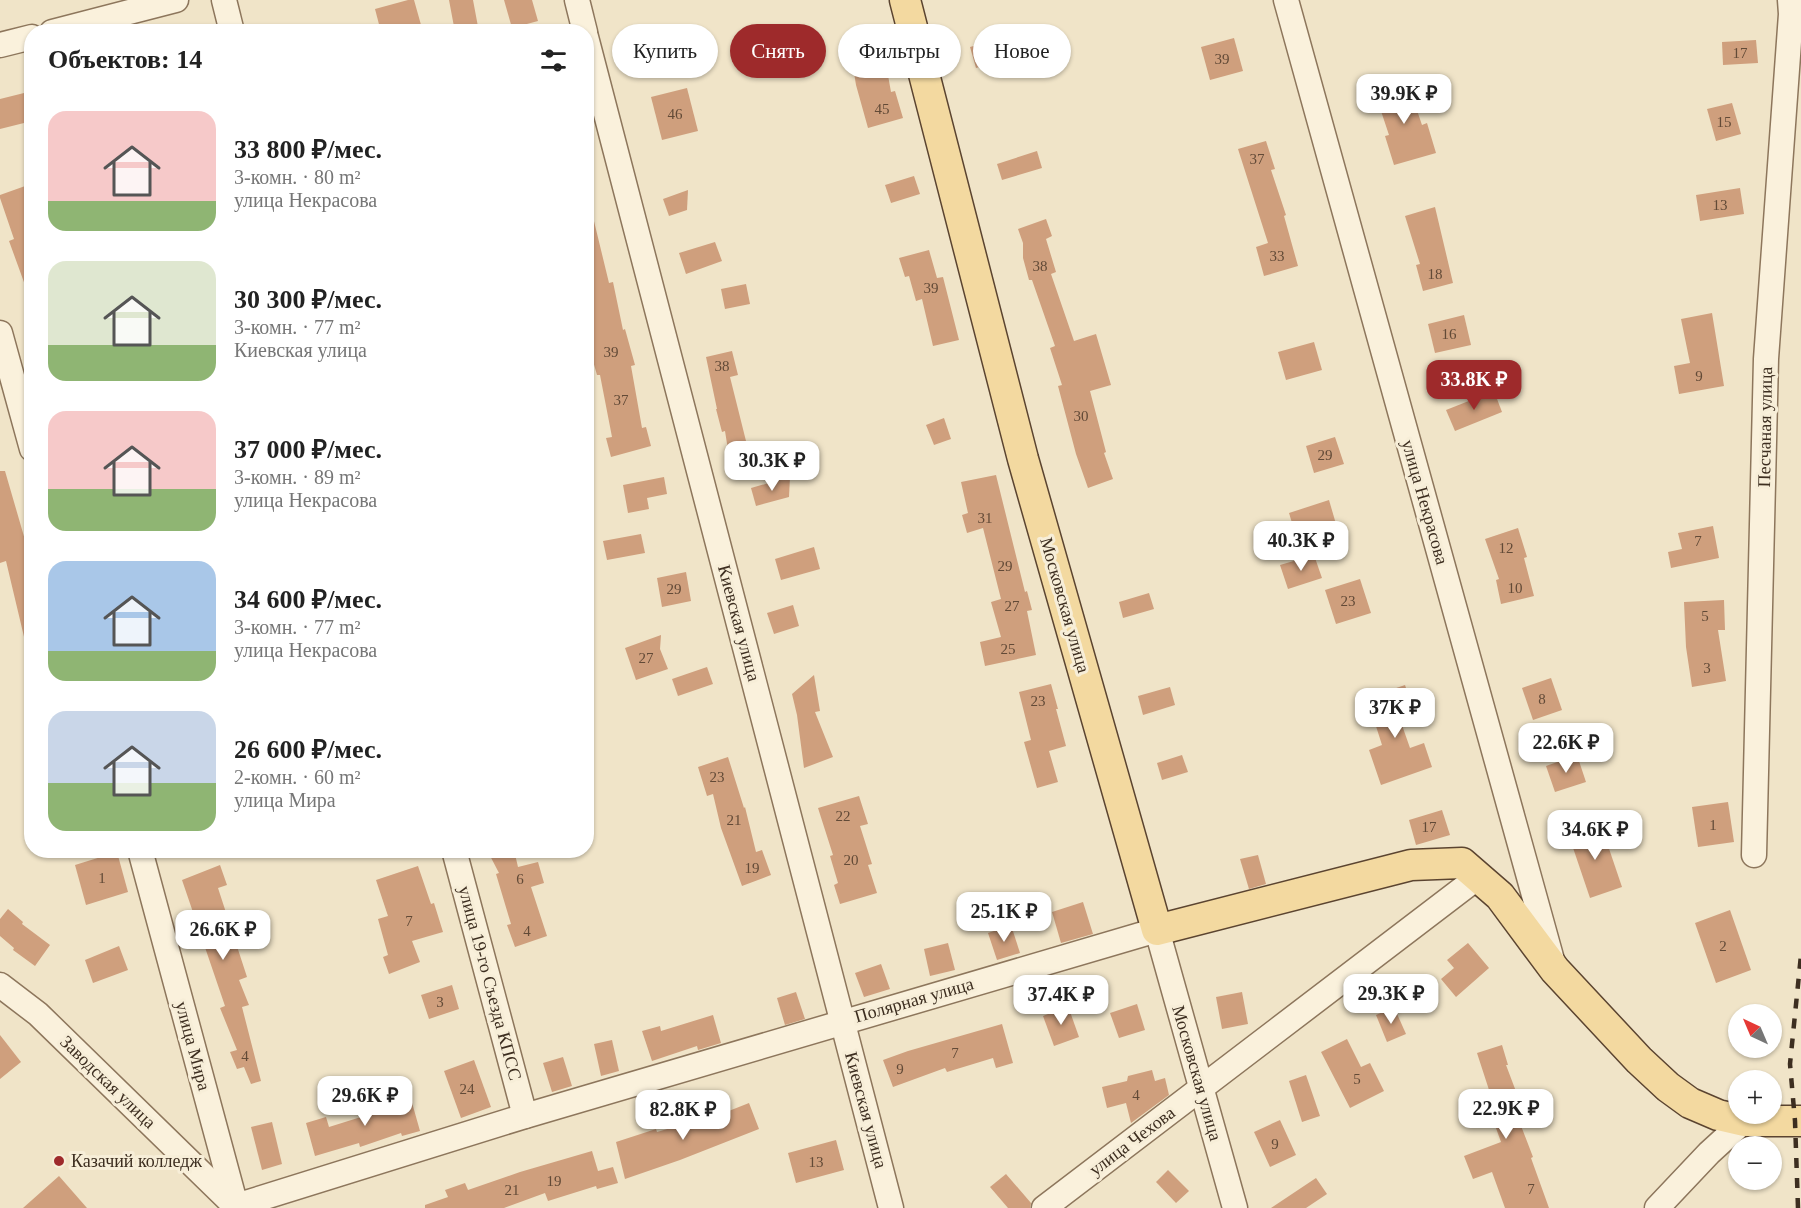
<!DOCTYPE html>
<html lang="ru">
<head>
<meta charset="utf-8">
<style>
	:root { --surface:#fff; --page:#f2f2f2; --text:#222; --muted:#767676; --accent:#9e2a2b }
	body { margin:0; font-family:"Times New Roman",serif; background:var(--page); color:var(--text); height:100vh; display:flex; flex-direction:column; font-size:22px; white-space:nowrap }
	* { box-sizing:border-box; margin:0 }
	p { font-size:20px; color:var(--muted) }
	.icon { flex:none; width:33px; height:33px; fill:none; stroke:currentColor; stroke-width:2; stroke-linecap:round; stroke-linejoin:round }
	.map { position:relative; flex:1; overflow:hidden }
	.panel { position:absolute; left:24px; top:24px; width:570px; height:834px; display:flex; flex-direction:column; background:var(--surface); border-radius:24px; box-shadow:0 2px 4px #0004 }
	.panel>* { flex:none }
	.banner { position:absolute; left:612px; top:24px; width:570px; height:54px; display:flex; gap:12px }
	.needle { width:39px; rotate:316deg }
	.tools { position:absolute; left:1728px; top:1004px; display:grid; gap:12px }
	.tools a { display:grid; place-items:center; width:54px; height:54px; border-radius:50%; background:var(--surface); box-shadow:0 2px 4px #0004; font-size:30px }
	.price { position:absolute; translate:-50% -51px; padding:0 14px; border-radius:12px; background:#fff; color:#222; font-size:20px; line-height:39px; filter:drop-shadow(0 2px 3px #0008) }
	.price::after { content:''; position:absolute; left:50%; top:36px; width:18px; height:14px; margin-left:-9px; background:inherit; clip-path:polygon(0 0,100% 0,50% 100%) }
	.price.on { background:var(--accent); color:#fff }
	ul { padding:0; list-style:none }
	li { display:flex; align-items:center; gap:18px; height:150px; padding:0 24px }
	li span { display:grid; place-items:center; flex:none; width:168px; height:120px; border-radius:18px; color:#555 }
	li>.icon { margin-inline-start:auto }
	span .icon { width:72px; height:72px; fill:#fffc; stroke-width:1 }
	li b { font-size:26px }
	h2 { display:flex; justify-content:space-between; align-items:center; height:72px; padding:0 24px; font-size:26px }
	.tag { padding:0 21px; border-radius:27px; background:var(--surface); box-shadow:0 2px 4px #0004; font-size:21px; line-height:54px }
	.tag.on { background:var(--accent); color:#fff }
	.map>svg:first-child { display:block }
	.building { fill:#cf9f7d }
	.lines { fill:none; stroke-linecap:round; stroke-linejoin:round }
	.minor-casing { stroke:#8d765c; stroke-width:27 }
	.major-casing { stroke:#5b4430; stroke-width:33 }
	.minor { stroke:#faf1dc; stroke-width:24 }
	.major { stroke:#f3d9a0; stroke-width:30 }
	.rail { stroke:#3d2e20; stroke-width:4.5; stroke-dasharray:10 10; stroke-linecap:butt }
	.poi-dot { fill:#9e2a2b; stroke:#f7eed8; stroke-width:2 }
	.labels { text-anchor:middle; dominant-baseline:central; stroke-width:6; stroke-linejoin:round; paint-order:stroke }
	.number-label { font-size:15px; fill:#624a37 }
	.street-label { font-size:18px; fill:#3d2e20; stroke:#f7eed8 }
	.poi-label { font-size:18px; fill:#3d2e20; stroke:#f7eed8; text-anchor:start }
</style>
</head>
<body>
<div class="map">
<svg width="1801" height="1208" viewBox="0 0 1801 1208">
	<rect width="100%" height="100%" fill="#f0e4c8"/>
	<g class="building">
		<polygon points="408,0 414,0 423,32 381,32 375,9"/>
		<polygon points="449,0 473,0 479,32 455,32"/>
		<polygon points="504,0 532,0 538,21 512,28"/>
		<polygon points="1006,37 1012,57 976,68 970,47"/>
		<polygon points="651,38 656,59 625,66 620,45"/>
		<polygon points="1234,38 1243,71 1210,80 1201,47"/>
		<polygon points="1756,40 1758,63 1723,65 1722,42"/>
		<polygon points="882,42 891,92 895,91 903,118 868,128 856,85 850,48"/>
		<polygon points="1407,81 1422,125 1427,123 1436,153 1394,165 1385,136 1389,135 1375,93"/>
		<polygon points="687,88 698,131 662,140 651,97"/>
		<polygon points="32,91 32,121 0,129 0,99"/>
		<polygon points="1732,103 1741,134 1716,141 1707,109"/>
		<polygon points="1266,141 1275,169 1271,170 1286,215 1284,216 1298,266 1264,276 1256,247 1268,243 1238,149"/>
		<polygon points="1037,151 1042,168 1002,180 997,164"/>
		<polygon points="914,176 920,194 891,203 885,185"/>
		<polygon points="28,185 32,195 32,296 29,296 9,241 14,239 0,198 0,195"/>
		<polygon points="1740,188 1744,214 1700,221 1696,195"/>
		<polygon points="688,190 687,210 669,216 663,199"/>
		<polygon points="1435,207 1453,283 1423,291 1416,265 1420,264 1405,216"/>
		<polygon points="593,217 609,283 613,282 623,330 625,329 635,365 631,366 642,428 646,427 651,446 611,457 606,438 612,437 600,375 597,375 587,340 593,338 586,311 586,218"/>
		<polygon points="1046,219 1052,236 1046,239 1056,272 1051,274 1074,341 1096,334 1111,385 1090,391 1106,452 1104,453 1113,479 1088,488 1076,454 1058,386 1062,385 1050,348 1055,346 1032,280 1029,280 1023,258 1023,243 1018,229"/>
		<polygon points="715,242 722,261 686,274 679,253"/>
		<polygon points="929,250 937,278 943,277 959,340 933,346 922,299 916,301 909,276 905,277 899,258"/>
		<polygon points="746,284 750,304 725,309 721,289"/>
		<polygon points="1712,313 1724,386 1679,394 1674,366 1690,363 1681,319"/>
		<polygon points="1464,315 1471,345 1435,353 1428,324"/>
		<polygon points="1314,342 1322,370 1286,380 1278,352"/>
		<polygon points="732,351 738,375 730,377 752,465 731,469 725,431 722,432 716,409 717,409 706,357"/>
		<polygon points="1494,391 1502,412 1455,431 1446,410"/>
		<polygon points="944,418 951,439 934,445 926,425"/>
		<polygon points="1335,437 1344,464 1314,473 1306,446"/>
		<polygon points="0,471 5,471 32,564 32,640 25,641 6,561 0,563"/>
		<polygon points="996,475 1025,592 1027,591 1032,610 1027,611 1036,655 985,666 980,642 1001,637 991,602 1001,599 983,528 967,533 962,515 968,513 961,482"/>
		<polygon points="664,477 667,494 647,498 649,509 628,513 623,485"/>
		<polygon points="790,477 789,497 756,506 751,488"/>
		<polygon points="1329,500 1336,524 1296,536 1289,513"/>
		<polygon points="1713,526 1719,558 1671,568 1668,552 1682,549 1678,533"/>
		<polygon points="1518,528 1527,557 1524,558 1534,596 1501,604 1496,580 1499,579 1485,539"/>
		<polygon points="641,534 645,553 607,560 603,541"/>
		<polygon points="814,547 820,569 781,580 775,559"/>
		<polygon points="1314,555 1322,578 1288,589 1280,565"/>
		<polygon points="686,572 691,601 662,607 657,578"/>
		<polygon points="1360,579 1371,613 1336,624 1325,590"/>
		<polygon points="1149,593 1154,609 1123,618 1119,602"/>
		<polygon points="1724,600 1725,630 1718,630 1726,681 1692,687 1686,647 1684,602"/>
		<polygon points="793,605 799,626 774,634 767,613"/>
		<polygon points="661,635 660,649 668,669 636,680 625,648"/>
		<polygon points="707,667 713,684 678,696 672,679"/>
		<polygon points="814,675 820,711 815,712 833,757 804,768 797,715 792,694"/>
		<polygon points="1551,678 1562,710 1533,720 1522,688"/>
		<polygon points="1051,684 1058,709 1056,709 1066,746 1049,751 1058,782 1037,788 1024,742 1031,740 1019,692"/>
		<polygon points="1405,685 1411,703 1396,708 1410,748 1424,743 1432,767 1381,785 1369,750 1382,745 1367,698"/>
		<polygon points="1170,687 1175,705 1143,715 1138,696"/>
		<polygon points="1182,755 1188,772 1162,780 1157,763"/>
		<polygon points="1577,755 1586,782 1555,792 1546,766"/>
		<polygon points="728,757 744,808 745,807 756,852 762,850 771,875 742,886 721,828 713,794 707,796 698,767"/>
		<polygon points="859,796 868,824 860,826 872,864 868,865 877,893 840,904 834,885 838,883 830,856 833,855 818,808"/>
		<polygon points="1728,802 1734,842 1698,847 1692,807"/>
		<polygon points="1442,810 1450,835 1416,845 1409,820"/>
		<polygon points="1601,825 1622,887 1590,898 1569,836"/>
		<polygon points="487,850 514,850 518,867 538,862 544,883 531,887 547,936 515,947 507,925 511,924 496,874 499,873"/>
		<polygon points="117,852 128,892 86,905 75,865"/>
		<polygon points="1258,855 1266,884 1249,889 1240,859"/>
		<polygon points="220,865 227,885 218,888 247,977 239,980 249,1005 242,1007 261,1081 251,1084 244,1067 237,1069 230,1052 237,1050 220,1008 225,1006 182,880"/>
		<polygon points="418,866 431,904 434,903 443,932 412,941 420,962 389,974 383,957 388,955 378,919 388,916 376,880"/>
		<polygon points="1083,902 1093,934 1061,943 1052,912"/>
		<polygon points="8,909 23,922 22,924 50,945 35,966 13,950 14,948 0,936 0,919"/>
		<polygon points="1730,910 1751,970 1716,983 1695,923"/>
		<polygon points="1011,925 1020,953 997,960 988,933"/>
		<polygon points="948,943 955,970 930,976 924,949"/>
		<polygon points="1468,943 1489,968 1456,997 1441,979 1454,968 1447,960"/>
		<polygon points="119,946 128,970 93,983 85,960"/>
		<polygon points="881,964 890,989 864,997 855,973"/>
		<polygon points="452,985 459,1009 429,1019 421,995"/>
		<polygon points="796,992 805,1019 785,1025 777,998"/>
		<polygon points="1242,992 1248,1024 1222,1029 1216,997"/>
		<polygon points="1137,1004 1145,1030 1119,1038 1110,1013"/>
		<polygon points="1068,1006 1079,1037 1054,1046 1043,1016"/>
		<polygon points="1394,1007 1406,1034 1387,1042 1376,1015"/>
		<polygon points="713,1015 721,1043 698,1050 697,1046 652,1061 642,1031 660,1026 661,1031"/>
		<polygon points="1002,1024 1013,1063 996,1068 993,1058 947,1072 945,1068 893,1087 883,1060 908,1051"/>
		<polygon points="0,1035 21,1062 0,1079"/>
		<polygon points="1347,1039 1361,1067 1370,1063 1384,1091 1350,1108 1321,1052"/>
		<polygon points="612,1040 619,1071 601,1076 594,1044"/>
		<polygon points="1502,1045 1508,1065 1506,1065 1520,1102 1513,1105 1533,1157 1531,1158 1549,1208 1505,1208 1492,1172 1473,1179 1464,1156 1501,1142 1484,1095 1490,1093 1477,1053"/>
		<polygon points="563,1057 572,1086 552,1092 543,1063"/>
		<polygon points="474,1060 491,1107 461,1118 444,1071"/>
		<polygon points="1152,1070 1155,1081 1165,1078 1169,1095 1131,1123 1126,1103 1107,1108 1102,1087 1127,1081 1128,1076"/>
		<polygon points="1306,1075 1320,1116 1302,1122 1289,1081"/>
		<polygon points="409,1092 420,1131 402,1136 401,1133 360,1147 359,1143 315,1156 306,1123 326,1117 329,1127 393,1107 390,1098"/>
		<polygon points="749,1103 759,1129 680,1160 625,1179 616,1142 656,1129 657,1132 705,1118 706,1120"/>
		<polygon points="1280,1120 1296,1155 1270,1167 1254,1132"/>
		<polygon points="272,1122 282,1164 262,1170 251,1127"/>
		<polygon points="836,1140 844,1170 796,1183 788,1153"/>
		<polygon points="592,1151 598,1171 613,1167 618,1183 597,1189 596,1186 548,1201 545,1193 504,1208 425,1208 425,1205 448,1197 445,1190 465,1183 468,1190 520,1172"/>
		<polygon points="1168,1170 1189,1191 1176,1203 1156,1182"/>
		<polygon points="1006,1174 1031,1203 1030,1208 1008,1208 990,1187"/>
		<polygon points="59,1176 87,1208 23,1208"/>
		<polygon points="1316,1178 1327,1194 1306,1208 1271,1208"/>
	</g>
	<g class="lines">
		<g class="minor-casing">
			<g id="minor">
				<polyline points="224,0 232,32"/>
				<polyline points="577,0 585,32"/>
				<polyline points="1286,0 1552,960"/>
				<polyline points="52,32 176,0"/>
				<polyline points="586,37 891,1208"/>
				<polyline points="0,45 32,37"/>
				<polyline points="0,333 32,449"/>
				<polyline points="140,850 236,1206 525,1116 1157,930 1235,1208"/>
				<polyline points="454,850 525,1116"/>
				<polyline points="1754,855 1766,359 1791,14 1790,0"/>
				<polyline points="0,985 38,1014 234,1205"/>
				<polyline points="1044,1208 1478,877"/>
				<polyline points="1657,1208 1709,1153 1744,1121"/>
			</g>
		</g>
		<g class="major-casing">
			<polyline id="major" points="905,0 1023,459 1157,930 1411,865 1462,863 1500,896 1555,970 1639,1060 1668,1087 1690,1103 1718,1115 1744,1121 1801,1121"/>
		</g>
		<use href="#minor" class="minor"/>
		<use href="#major" class="major"/>
		<polyline class="rail" points="1798,1208 1795,1121 1790,1064 1801,955"/>
	</g>
	<circle class="poi-dot" cx="59" cy="1161" r="6"/>
	<g class="labels">
		<g class="number-label">
			<text x="1740" y="53">17</text>
			<text x="1222" y="59">39</text>
			<text x="882" y="109">45</text>
			<text x="675" y="114">46</text>
			<text x="1724" y="122">15</text>
			<text x="1257" y="159">37</text>
			<text x="1720" y="205">13</text>
			<text x="1277" y="256">33</text>
			<text x="1040" y="266">38</text>
			<text x="1435" y="274">18</text>
			<text x="931" y="288">39</text>
			<text x="1449" y="334">16</text>
			<text x="611" y="352">39</text>
			<text x="722" y="366">38</text>
			<text x="1699" y="376">9</text>
			<text x="621" y="400">37</text>
			<text x="1081" y="416">30</text>
			<text x="1325" y="455">29</text>
			<text x="985" y="518">31</text>
			<text x="1698" y="541">7</text>
			<text x="1506" y="548">12</text>
			<text x="1005" y="566">29</text>
			<text x="1515" y="588">10</text>
			<text x="674" y="589">29</text>
			<text x="1348" y="601">23</text>
			<text x="1012" y="606">27</text>
			<text x="1705" y="616">5</text>
			<text x="1008" y="649">25</text>
			<text x="646" y="658">27</text>
			<text x="1707" y="668">3</text>
			<text x="1542" y="699">8</text>
			<text x="1038" y="701">23</text>
			<text x="717" y="777">23</text>
			<text x="843" y="816">22</text>
			<text x="734" y="820">21</text>
			<text x="1713" y="825">1</text>
			<text x="1429" y="827">17</text>
			<text x="851" y="860">20</text>
			<text x="752" y="868">19</text>
			<text x="102" y="878">1</text>
			<text x="520" y="879">6</text>
			<text x="409" y="921">7</text>
			<text x="527" y="931">4</text>
			<text x="1723" y="946">2</text>
			<text x="440" y="1002">3</text>
			<text x="955" y="1053">7</text>
			<text x="245" y="1056">4</text>
			<text x="900" y="1069">9</text>
			<text x="1357" y="1079">5</text>
			<text x="467" y="1089">24</text>
			<text x="1136" y="1095">4</text>
			<text x="1275" y="1144">9</text>
			<text x="816" y="1162">13</text>
			<text x="554" y="1181">19</text>
			<text x="1531" y="1189">7</text>
			<text x="512" y="1190">21</text>
		</g>
		<g class="street-label">
			<text transform="translate(1765 427) rotate(-89)">Песчаная улица</text>
			<text transform="translate(1425 502) rotate(74)">улица Некрасова</text>
			<text transform="translate(1065 605) rotate(74)">Московская улица</text>
			<text transform="translate(739 623) rotate(75)">Киевская улица</text>
			<text transform="translate(490 983) rotate(75)">улица 19-го Съезда КПСС</text>
			<text transform="translate(914 1000) rotate(-16)">Полярная улица</text>
			<text transform="translate(193 1046) rotate(75)">улица Мира</text>
			<text transform="translate(1197 1073) rotate(74)">Московская улица</text>
			<text transform="translate(108 1082) rotate(44)">Заводская улица</text>
			<text transform="translate(866 1110) rotate(75)">Киевская улица</text>
			<text transform="translate(1132 1141) rotate(-37)">улица Чехова</text>
		</g>
		<g class="poi-label">
			<text x="71" y="1161">Казачий колледж</text>
		</g>
	</g>
</svg>
<div class="tools">
<a><svg class="needle" viewBox="-14 -14 28 28"><path d="M0-13l5 13h-10z" fill="#e53935"/><path d="M0 13l5-13h-10z" fill="#767676"/></svg></a>
<a>+</a>
<a>−</a>
</div>
<b class="price" style="left:1404px;top:125px">39.9K ₽</b>
<b class="price on" style="left:1474px;top:411px">33.8K ₽</b>
<b class="price" style="left:772px;top:492px">30.3K ₽</b>
<b class="price" style="left:1301px;top:572px">40.3K ₽</b>
<b class="price" style="left:1395px;top:739px">37K ₽</b>
<b class="price" style="left:1566px;top:774px">22.6K ₽</b>
<b class="price" style="left:1595px;top:861px">34.6K ₽</b>
<b class="price" style="left:1004px;top:943px">25.1K ₽</b>
<b class="price" style="left:223px;top:961px">26.6K ₽</b>
<b class="price" style="left:1391px;top:1025px">29.3K ₽</b>
<b class="price" style="left:1061px;top:1026px">37.4K ₽</b>
<b class="price" style="left:365px;top:1127px">29.6K ₽</b>
<b class="price" style="left:1506px;top:1140px">22.9K ₽</b>
<b class="price" style="left:683px;top:1141px">82.8K ₽</b>
<div class="banner">
<a class="tag">Купить</a>
<a class="tag on">Снять</a>
<a class="tag">Фильтры</a>
<a class="tag">Новое</a>
</div>
<section class="panel">
<h2>Объектов: 14<svg class="icon" aria-label="filters" viewBox="0 0 24 24"><path d="M4 7h16M4 17h16"/><circle cx="9" cy="7" r="2"/><circle cx="15" cy="17" r="2"/></svg></h2>
<ul>
<li><span style="background:linear-gradient(#f6c9c9 75%,#8fb573 0)"><svg class="icon" aria-label="home" viewBox="0 0 24 24"><path d="M3 11l9-7 9 7M6 9v11h12V9"/></svg></span><div><b>33 800 ₽/мес.</b><p>3-комн. · 80 m²</p><p>улица Некрасова</p></div></li>
<li><span style="background:linear-gradient(#dfe7d0 70%,#8fb573 0)"><svg class="icon" aria-label="home" viewBox="0 0 24 24"><path d="M3 11l9-7 9 7M6 9v11h12V9"/></svg></span><div><b>30 300 ₽/мес.</b><p>3-комн. · 77 m²</p><p>Киевская улица</p></div></li>
<li><span style="background:linear-gradient(#f6c9c9 65%,#8fb573 0)"><svg class="icon" aria-label="home" viewBox="0 0 24 24"><path d="M3 11l9-7 9 7M6 9v11h12V9"/></svg></span><div><b>37 000 ₽/мес.</b><p>3-комн. · 89 m²</p><p>улица Некрасова</p></div></li>
<li><span style="background:linear-gradient(#a9c7e8 75%,#8fb573 0)"><svg class="icon" aria-label="home" viewBox="0 0 24 24"><path d="M3 11l9-7 9 7M6 9v11h12V9"/></svg></span><div><b>34 600 ₽/мес.</b><p>3-комн. · 77 m²</p><p>улица Некрасова</p></div></li>
<li><span style="background:linear-gradient(#c9d6e8 60%,#8fb573 0)"><svg class="icon" aria-label="home" viewBox="0 0 24 24"><path d="M3 11l9-7 9 7M6 9v11h12V9"/></svg></span><div><b>26 600 ₽/мес.</b><p>2-комн. · 60 m²</p><p>улица Мира</p></div></li>
</ul>
</section>
</div>
</body>
</html>
